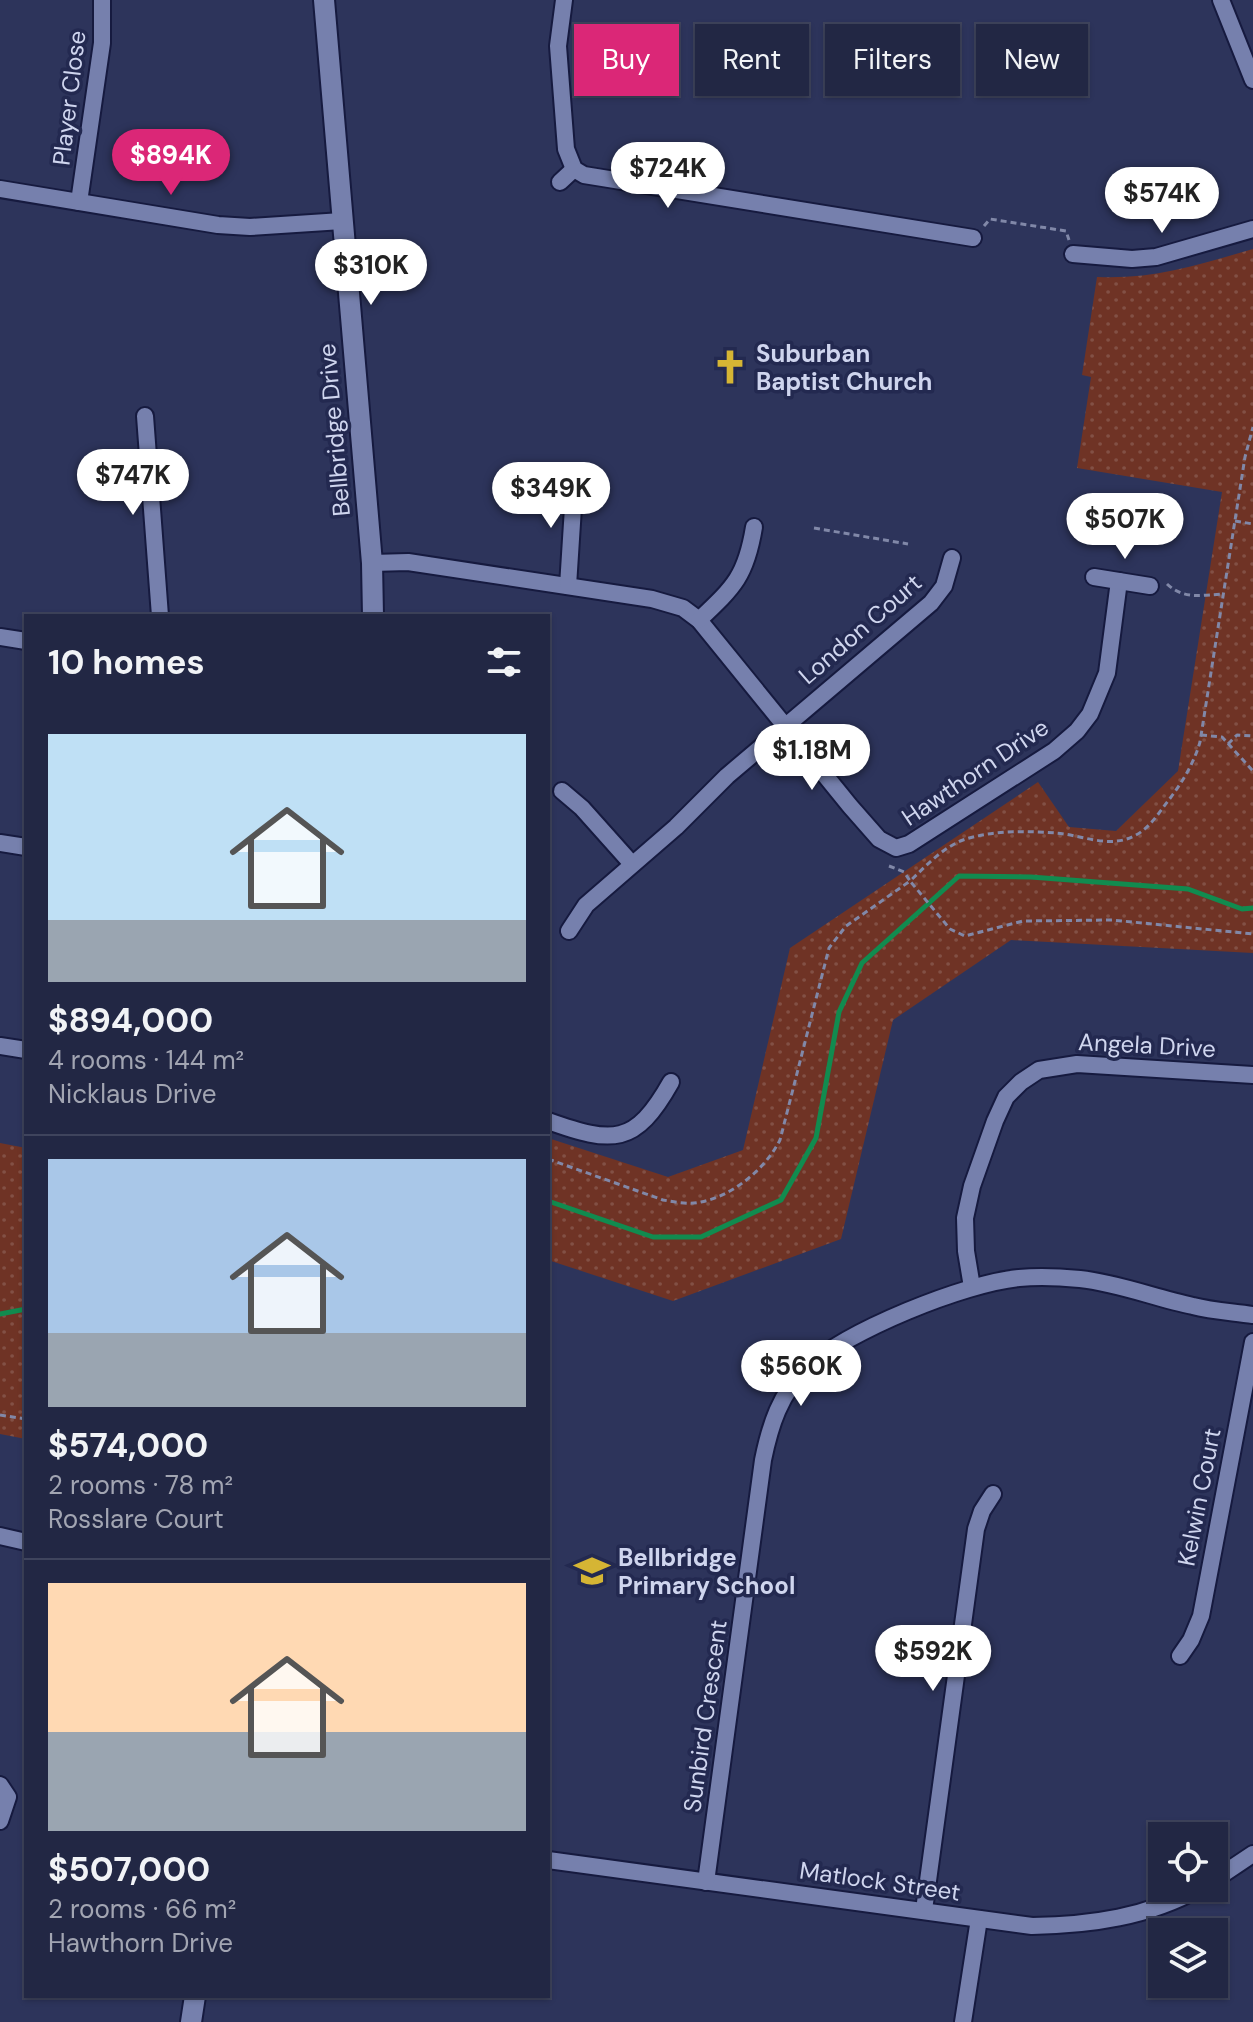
<!DOCTYPE html>
<html lang="en">
<head>
<meta charset="utf-8">
<style>
	:root { --surface:#222744; --page:#2a2f4b; --text:#f1f3f6; --muted:#a2a5b2; --line:#3f445d; --accent:#db2777 }
	body { margin:0; font-family:"DM Sans",sans-serif; background:var(--page); color:var(--text); height:100vh; display:flex; flex-direction:column; font-size:30px; white-space:nowrap }
	* { box-sizing:border-box; margin:0 }
	p { font-size:26px; color:var(--muted) }
	.icon { flex:none; width:44px; height:44px; fill:none; stroke:currentColor; stroke-width:2; stroke-linecap:round; stroke-linejoin:round }
	.map { position:relative; flex:1; overflow:hidden }
	.panel { position:absolute; left:24px; top:614px; width:526px; height:1384px; display:flex; flex-direction:column; background:var(--surface); border-radius:0px; box-shadow:0 2px 6px #0004,0 0 0 2px var(--line) }
	.panel>* { flex:none }
	.hud { position:absolute; left:574px; top:24px; width:558px; height:72px; display:flex; gap:16px }
	.controls { position:absolute; left:1148px; top:1822px; display:grid; gap:16px }
	.controls a { display:grid; place-items:center; width:80px; height:80px; border-radius:0px; background:var(--surface); box-shadow:0 2px 6px #0004,0 0 0 2px var(--line); font-size:40px }
	.price { position:absolute; translate:-50% -68px; padding:0 18px; border-radius:28px; background:#fff; color:#222; font-size:26px; line-height:52px; filter:drop-shadow(0 2px 4px #0008) }
	.price::after { content:''; position:absolute; left:50%; top:48px; width:24px; height:18px; margin-left:-12px; background:inherit; clip-path:polygon(0 0,100% 0,50% 100%) }
	.price.current { background:var(--accent); color:#fff }
	ul { padding:0; list-style:none }
	li { display:grid; align-content:center; gap:16px; height:424px; padding:0 24px }
	li+li { border-top:2px solid var(--line) }
	li span { display:grid; place-items:center; height:248px; border-radius:0px; color:#555 }
	li>.icon { margin-inline-start:auto }
	span .icon { width:144px; height:144px; fill:#fffc; stroke-width:1 }
	li b { font-size:34px }
	h2 { display:flex; justify-content:space-between; align-items:center; height:96px; padding:0 24px; font-size:34px }
	.pill { padding:0 28px; border-radius:0px; background:var(--surface); box-shadow:0 2px 6px #0004,0 0 0 2px var(--line); font-size:28px; line-height:72px }
	.pill.current { background:var(--accent); color:#fff }
	.map>svg:first-child { display:block }
	.park { fill:url(#park-dots) }
	.lines { fill:none; stroke-linecap:round; stroke-linejoin:round }
	.stream { stroke:#118b4f; stroke-width:5 }
	.street-casing { stroke:#161a3f; stroke-width:20 }
	.secondary-casing { stroke:#161a3f; stroke-width:24 }
	.path { stroke:#8188a8; stroke-width:3; stroke-dasharray:6 4; stroke-linecap:butt }
	.street { stroke:#7680ad; stroke-width:16 }
	.secondary { stroke:#7680ad; stroke-width:20 }
	.labels { text-anchor:middle; dominant-baseline:central; stroke-width:7; stroke-linejoin:round; paint-order:stroke }
	.street-label { font-size:24px; fill:#cfd5ee; stroke:#232950 }
	.poi-label { font-size:24px; font-weight:bold; fill:#cfd5ee; stroke:#232950; text-anchor:start }
</style>
</head>
<body>
<div class="map">
<svg width="1253" height="2022" viewBox="0 0 1253 2022">
	<defs>
		<pattern id="park-dots" width="8" height="8" patternUnits="userSpaceOnUse" patternTransform="scale(2)"><rect width="8" height="8" fill="#6f3325"/><path d="M2 2h.1M6 6h.1" fill="none" stroke="#825045" stroke-width="1.8" stroke-linecap="round"/></pattern>
	</defs>
	<rect width="100%" height="100%" fill="#2d345b"/>
	<g class="park">
		<path d="M1253 249V953L1011 940 893 1020 841 1239 673 1301 548 1260V1138L668 1177 743 1150 790 948 1038 782 1069 827 1116 831 1178 771 1222 492 1077 468 1091 377 1082 375 1097 277C1152 280 1201 264 1253 249Z"/>
		<polygon points="0,1143 26,1148 26,1439 0,1434"/>
	</g>
	<g class="lines">
		<g class="stream">
			<polyline points="548,1201 653,1237 701,1237 781,1200 816,1138 839,1012 862,963 959,876 1031,877 1188,889 1242,909 1253,908"/>
			<polyline points="0,1314 26,1309"/>
		</g>
		<g class="street-casing">
			<g id="street">
				<polyline points="564,0 558,46 566,149 574,169 584,175 973,238"/>
				<polyline points="1221,0 1253,80"/>
				<polyline points="560,182 574,169"/>
				<polyline points="0,189 218,225 250,227 342,221"/>
				<polyline points="79,202 102,43 102,0"/>
				<polyline points="1073,254 1132,259 1156,257 1253,229"/>
				<polyline points="145,416 160,616"/>
				<polyline points="372,563 408,562 652,599 683,608 699,620 850,806 879,839 896,848 909,844 1054,751 1077,731 1090,714 1107,673 1119,581"/>
				<polyline points="1094,577 1150,586"/>
				<polyline points="568,586 575,476"/>
				<path d="M699 620C734 587 746 576 754 527"/>
				<polyline points="0,637 26,641"/>
				<polyline points="562,791 582,808 632,864"/>
				<polyline points="0,843 26,847"/>
				<polyline points="569,931 586,905 676,827 727,776 931,603 944,586 952,558"/>
				<polyline points="0,1046 26,1050"/>
				<path d="M548 1121C613 1144 635 1146 671 1082"/>
				<polyline points="972,1287 966,1251 965,1218 972,1186 995,1121 1006,1097 1021,1082 1039,1070 1077,1064 1253,1075"/>
				<polyline points="0,1536 26,1542"/>
				<polyline points="1180,1656 1191,1640 1201,1616 1253,1342"/>
				<polyline points="0,1785 8,1797 0,1821"/>
				<path d="M548 1860 1032 1926C1091 1925 1148 1917 1200 1888"/>
				<polyline points="1214,1880 1253,1854"/>
				<path d="M706 1882 763 1460C770 1426 780 1393 807 1368 846 1331 965 1283 1019 1278 1038 1276 1060 1277 1080 1279 1118 1283 1155 1298 1193 1306 1212 1311 1233 1312 1253 1315"/>
				<polyline points="924,1910 976,1529 982,1511 993,1494"/>
				<polyline points="963,2022 979,1919"/>
			</g>
		</g>
		<g class="secondary-casing">
			<g id="secondary">
				<polyline points="324,0 372,563 373,616"/>
				<polyline points="191,2022 195,1996"/>
			</g>
		</g>
		<g class="path">
			<polyline points="984,226 990,219 1066,231 1069,240"/>
			<polyline points="1235,521 1253,524"/>
			<polyline points="814,528 908,544"/>
			<path d="M1167 584C1184 600 1201 595 1224 594"/>
			<polyline points="1201,735 1222,737 1253,771"/>
			<polyline points="1228,744 1237,735 1253,736"/>
			<path d="M889 866 904 872 910 881C926 866 942 848 963 840 992 830 1026 831 1056 833 1082 835 1109 849 1134 836 1149 829 1158 814 1168 801 1182 783 1194 763 1200 742L1245 457 1253 427"/>
			<path d="M548 1159 663 1200C675 1202 689 1205 701 1202 733 1196 766 1168 780 1140L829 948 846 926 910 881 950 929 965 936 1023 921 1112 920 1253 934"/>
			<polyline points="0,1415 26,1419"/>
		</g>
		<use href="#street" class="street"/>
		<use href="#secondary" class="secondary"/>
	</g>
	<defs>
		<g id="church-bare" transform="scale(2.76)"><path d="M-1.2-6h2.4v3.5h3.3v2.4h-3.3V6h-2.4V-.1h-3.3v-2.4h3.3Z" fill="#d5b534" stroke="#232950" stroke-width="2.5" paint-order="stroke"/></g>
		<g id="school-bare" transform="scale(2.76)"><path d="M0-5L7-2L0 1L-7-2ZM-4 1L0 2.5L4 1V4Q0 6-4 4Z" fill="#d5b534" stroke="#232950" stroke-width="2.5" paint-order="stroke"/></g>
	</defs>
	<g fill-rule="evenodd">
		<use href="#church-bare" x="730" y="367"/>
		<use href="#school-bare" x="592" y="1571"/>
	</g>
	<g class="labels">
		<g class="street-label">
			<text transform="translate(69 98) rotate(-83)">Player Close</text>
			<text transform="translate(334 430) rotate(-95)">Bellbridge Drive</text>
			<text transform="translate(860 629) rotate(-41)">London Court</text>
			<text transform="translate(975 772) rotate(-34)">Hawthorn Drive</text>
			<text transform="translate(1147 1045) rotate(3)">Angela Drive</text>
			<text transform="translate(1199 1497) rotate(-79)">Kelwin Court</text>
			<text transform="translate(705 1716) rotate(-82)">Sunbird Crescent</text>
			<text transform="translate(880 1881) rotate(8)">Matlock Street</text>
		</g>
		<g class="poi-label">
			<text x="756" y="353">Suburban<tspan x="756" dy="28">Baptist Church</tspan></text>
			<text x="618" y="1557">Bellbridge<tspan x="618" dy="28">Primary School</tspan></text>
		</g>
	</g>
</svg>
<div class="controls">
<a><svg class="icon" aria-label="locate" viewBox="0 0 24 24"><circle cx="12" cy="12" r="6"/><path d="M12 2v4M12 18v4M2 12h4M18 12h4"/></svg></a>
<a><svg class="icon" aria-label="layers" viewBox="0 0 24 24"><path d="M12 4l9 5-9 5-9-5zM3 14l9 5 9-5"/></svg></a>
</div>
<b class="price current" style="left:171px;top:197px">$894K</b>
<b class="price" style="left:668px;top:210px">$724K</b>
<b class="price" style="left:1162px;top:235px">$574K</b>
<b class="price" style="left:371px;top:307px">$310K</b>
<b class="price" style="left:133px;top:517px">$747K</b>
<b class="price" style="left:551px;top:530px">$349K</b>
<b class="price" style="left:1125px;top:561px">$507K</b>
<b class="price" style="left:812px;top:792px">$1.18M</b>
<b class="price" style="left:801px;top:1408px">$560K</b>
<b class="price" style="left:933px;top:1693px">$592K</b>
<div class="hud">
<a class="pill current">Buy</a>
<a class="pill">Rent</a>
<a class="pill">Filters</a>
<a class="pill">New</a>
</div>
<section class="panel">
<h2>10 homes<svg class="icon" aria-label="filters" viewBox="0 0 24 24"><path d="M4 7h16M4 17h16"/><circle cx="9" cy="7" r="2"/><circle cx="15" cy="17" r="2"/></svg></h2>
<ul>
<li><span style="background:linear-gradient(#bfe0f5 75%,#9aa5b1 0)"><svg class="icon" aria-label="home" viewBox="0 0 24 24"><path d="M3 11l9-7 9 7M6 9v11h12V9"/></svg></span><div><b>$894,000</b><p>4 rooms · 144 m²</p><p>Nicklaus Drive</p></div></li>
<li><span style="background:linear-gradient(#a9c7e8 70%,#9aa5b1 0)"><svg class="icon" aria-label="home" viewBox="0 0 24 24"><path d="M3 11l9-7 9 7M6 9v11h12V9"/></svg></span><div><b>$574,000</b><p>2 rooms · 78 m²</p><p>Rosslare Court</p></div></li>
<li><span style="background:linear-gradient(#ffd9b3 60%,#9aa5b1 0)"><svg class="icon" aria-label="home" viewBox="0 0 24 24"><path d="M3 11l9-7 9 7M6 9v11h12V9"/></svg></span><div><b>$507,000</b><p>2 rooms · 66 m²</p><p>Hawthorn Drive</p></div></li>
</ul>
</section>
</div>
</body>
</html>
